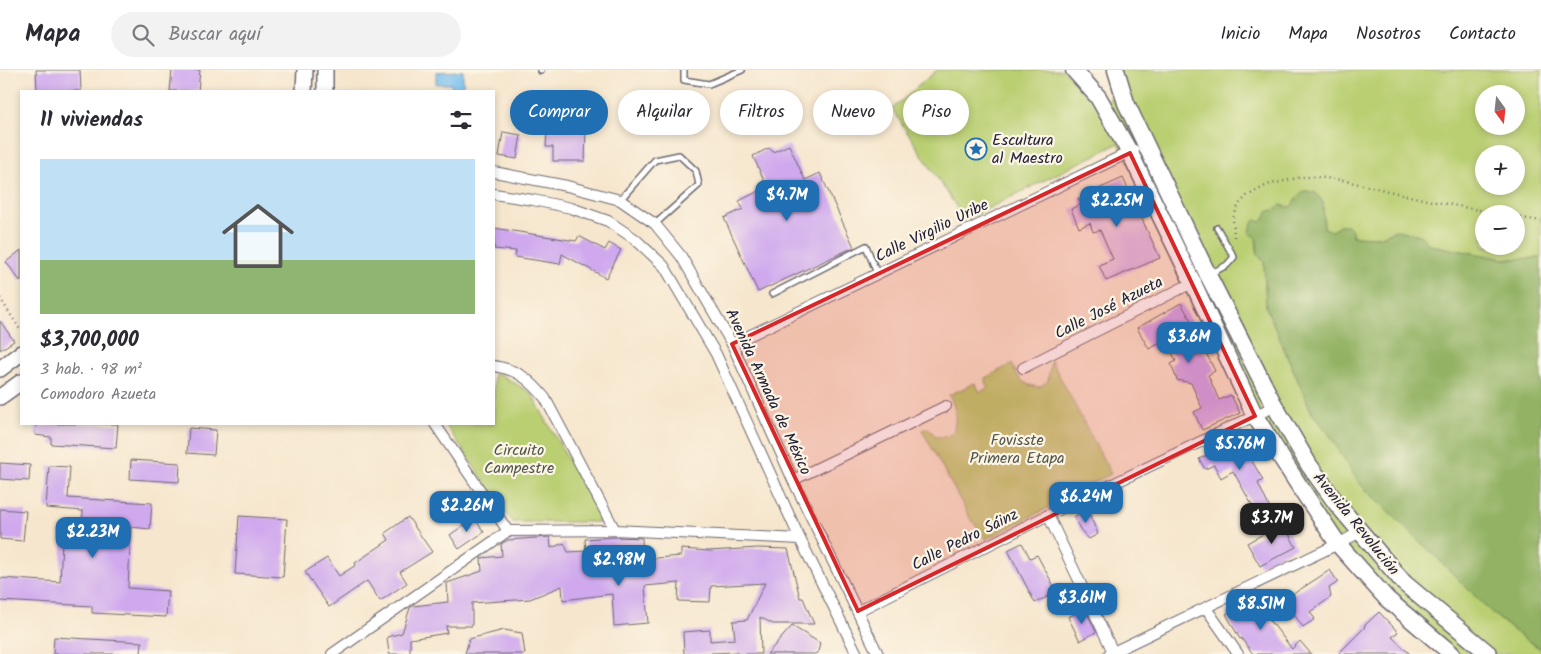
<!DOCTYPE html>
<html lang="es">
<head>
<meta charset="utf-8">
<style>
	:root { --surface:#fff; --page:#f2f2f3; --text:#2b2b33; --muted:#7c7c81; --line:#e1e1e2; --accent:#1f6fb2 }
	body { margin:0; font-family:Kalam,sans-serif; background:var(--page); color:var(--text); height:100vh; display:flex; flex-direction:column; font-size:19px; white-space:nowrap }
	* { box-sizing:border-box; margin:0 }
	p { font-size:16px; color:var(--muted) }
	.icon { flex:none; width:28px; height:28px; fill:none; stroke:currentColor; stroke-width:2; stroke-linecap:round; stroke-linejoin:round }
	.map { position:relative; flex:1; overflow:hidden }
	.sheet { position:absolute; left:20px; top:20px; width:475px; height:335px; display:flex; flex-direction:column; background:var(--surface); border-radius:0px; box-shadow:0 2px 8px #0003 }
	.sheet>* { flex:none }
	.banner { position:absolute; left:510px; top:20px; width:475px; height:45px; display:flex; gap:10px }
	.needle { width:32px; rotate:165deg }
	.buttons { position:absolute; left:1475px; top:15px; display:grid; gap:10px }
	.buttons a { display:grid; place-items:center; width:50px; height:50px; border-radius:50%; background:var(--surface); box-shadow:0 2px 8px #0003; font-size:25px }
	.price { position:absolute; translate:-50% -42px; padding:0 11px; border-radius:10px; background:var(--accent); color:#fff; font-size:16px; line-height:32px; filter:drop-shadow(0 1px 2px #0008) }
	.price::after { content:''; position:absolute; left:50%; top:30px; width:15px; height:11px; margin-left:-8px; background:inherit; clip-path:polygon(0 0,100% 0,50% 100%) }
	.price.active { background:#222; color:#fff }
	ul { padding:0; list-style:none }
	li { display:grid; align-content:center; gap:10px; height:265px; padding:0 20px }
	li span { display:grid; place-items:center; height:155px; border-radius:0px; color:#555 }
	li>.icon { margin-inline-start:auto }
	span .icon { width:90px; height:90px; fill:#fffc; stroke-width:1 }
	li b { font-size:21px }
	h2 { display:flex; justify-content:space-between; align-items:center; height:60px; padding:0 20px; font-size:21px }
	.tag { padding:0 18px; border-radius:22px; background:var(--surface); box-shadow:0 2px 8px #0003; font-size:18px; line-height:45px }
	.tag.active { background:var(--accent); color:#fff }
	header { display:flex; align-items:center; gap:30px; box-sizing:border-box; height:70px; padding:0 25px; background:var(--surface); border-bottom:1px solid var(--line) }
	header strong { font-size:24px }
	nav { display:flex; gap:28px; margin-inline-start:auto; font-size:18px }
	.search { width:350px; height:45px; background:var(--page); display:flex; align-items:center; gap:12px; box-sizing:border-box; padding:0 18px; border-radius:28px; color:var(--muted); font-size:19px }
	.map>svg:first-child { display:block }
	.green { fill:#bacf72; stroke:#6e7856; fill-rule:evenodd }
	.forest { fill:#93b264; stroke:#5a6a50 }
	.water { fill:#77bfef; stroke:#4c7095 }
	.building { fill:#cfa8ee }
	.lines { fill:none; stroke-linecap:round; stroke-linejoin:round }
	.lane-casing { stroke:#6c676e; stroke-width:8 }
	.street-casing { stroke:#6c676e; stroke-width:12 }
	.secondary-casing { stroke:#6c676e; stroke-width:18 }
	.primary-casing { stroke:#6c676e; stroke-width:19 }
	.path { stroke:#6c676e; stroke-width:2.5; stroke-dasharray:1 4; stroke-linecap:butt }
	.lane { stroke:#fff; stroke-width:5 }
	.street { stroke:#fff; stroke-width:10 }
	.secondary { stroke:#fff; stroke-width:15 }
	.primary { stroke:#fff; stroke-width:16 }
	.marked { fill:#d62828; fill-opacity:0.2; stroke:#d62828; stroke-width:4; stroke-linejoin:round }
	.labels { text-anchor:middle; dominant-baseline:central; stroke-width:4.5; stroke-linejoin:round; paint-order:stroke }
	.poi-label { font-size:16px; fill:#22223b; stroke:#fcf5e5; text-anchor:start }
	.street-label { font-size:16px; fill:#22223b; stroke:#fcf5e5 }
	.park-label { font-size:16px; fill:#50564c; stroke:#fcf5e5 }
</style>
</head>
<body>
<header>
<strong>Mapa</strong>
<div class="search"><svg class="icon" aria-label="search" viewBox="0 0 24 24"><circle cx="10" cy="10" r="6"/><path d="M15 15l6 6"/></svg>Buscar aquí</div>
<nav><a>Inicio</a><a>Mapa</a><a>Nosotros</a><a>Contacto</a></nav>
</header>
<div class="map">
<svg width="1541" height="584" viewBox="0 0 1541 584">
	<rect width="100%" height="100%" fill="#fcf5e5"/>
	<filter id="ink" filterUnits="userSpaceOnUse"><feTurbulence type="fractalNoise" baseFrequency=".02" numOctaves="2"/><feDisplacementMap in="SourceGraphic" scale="10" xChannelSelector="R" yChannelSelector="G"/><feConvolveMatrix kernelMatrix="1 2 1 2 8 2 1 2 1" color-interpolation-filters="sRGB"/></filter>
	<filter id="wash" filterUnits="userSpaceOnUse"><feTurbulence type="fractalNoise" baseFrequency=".0096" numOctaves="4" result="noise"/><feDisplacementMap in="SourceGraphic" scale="20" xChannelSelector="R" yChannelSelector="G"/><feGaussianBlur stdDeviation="1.12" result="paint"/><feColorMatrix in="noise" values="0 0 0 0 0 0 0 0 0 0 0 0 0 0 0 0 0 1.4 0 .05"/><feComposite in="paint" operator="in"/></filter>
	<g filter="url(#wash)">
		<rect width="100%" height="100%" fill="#f6e6cd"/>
		<g class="green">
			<path d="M937 0H1063L1087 20 1105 45 1118 0H1541V188L1504 189 1430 175 1420 165 1396 160 1379 167H1362L1332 161 1324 158 1323 147 1315 122 1304 121 1297 128 1291 137 1267 142 1264 149 1261 152 1256 167 1257 181 1264 192 1266 237 1312 343 1432 483 1492 543 1522 567 1541 579V584H1452L1401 550 1278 389 1119 73 965 150 892 39ZM1484 24H1516V56H1484ZM1484 84H1516V116H1484ZM1484 144H1516V176H1484Z"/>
			<path d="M1051 290 1111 404 1092 413 1078 423 986 469 970 448 922 360 928 358 936 367H946L953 363C957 349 956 337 949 325L975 313 980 322 988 318 985 308 1012 294C1019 310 1022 315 1040 317L1048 311Z"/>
			<polygon points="494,304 501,305 531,323 603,452 512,452 445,354 494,354"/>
		</g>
		<polygon class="forest" points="1304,121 1315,122 1323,132 1324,158 1332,161 1339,155 1348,155 1352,160 1352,166 1379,167 1396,160 1420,165 1430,175 1504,189 1541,188 1541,579 1522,567 1492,543 1432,483 1359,413 1329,364 1312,343 1266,237 1264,192 1258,185 1256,167 1250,164 1252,153 1256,150 1261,152 1264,149 1267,142 1276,139 1281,135 1291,137 1297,128"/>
		<polygon class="water" points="463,1 463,21 452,21 451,14 436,14 436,2"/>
		<g id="blocks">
			<g class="building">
				<polygon points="36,0 80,0 81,21 37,21"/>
				<polygon points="172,0 200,0 198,21 170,21"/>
				<polygon points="554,49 569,49 569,58 586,59 585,91 553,91 553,77 546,77 547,60 554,61"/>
				<polygon points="503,62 521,65 517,89 499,86"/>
				<polygon points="789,75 805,110 820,103 854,177 758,222 724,148 743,139 739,131 767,117 753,86 769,78 773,82"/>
				<polygon points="1123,108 1160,188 1106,211 1099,195 1113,189 1100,160 1093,162 1090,153 1079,158 1071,139 1081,134 1078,128"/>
				<polygon points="494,158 576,171 579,166 605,180 609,173 621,180 606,208 562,184 560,194 515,187 516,181 494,179"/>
				<polygon points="21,180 21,212 6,192"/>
				<polygon points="1181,233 1193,254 1186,258 1195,278 1207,285 1215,301 1208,305 1219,330 1231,325 1240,343 1202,360 1194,342 1202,338 1191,313 1177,310 1171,294 1176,291 1166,270 1149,279 1137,258"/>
				<polygon points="0,251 14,271 0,280"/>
				<polygon points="36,354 118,354 116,378 51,374 51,367 35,365"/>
				<polygon points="189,358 216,360 214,385 187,383"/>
				<polygon points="1246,364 1259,387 1252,391 1263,410 1258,413 1270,439 1249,449 1244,439 1252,435 1233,401 1221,408 1214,395 1205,399 1199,389"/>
				<polygon points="131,390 180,393 179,412 130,409"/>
				<polygon points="0,393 30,395 29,411 0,409"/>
				<polygon points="49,396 70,397 68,428 152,433 150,459 131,457 128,518 168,521 166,547 92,543 92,536 0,531 0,508 60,512 62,472 81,473 83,441 46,438"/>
				<polygon points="465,430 473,442 464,448 456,436"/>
				<polygon points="0,439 26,441 23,471 0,469"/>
				<polygon points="1087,439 1098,464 1089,469 1080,459 1074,447"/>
				<polygon points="239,446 287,449 283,507 235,504"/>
				<polygon points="408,447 432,482 400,502 407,513 380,531 367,511 329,537 305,502 327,488 339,506 356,495 355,493 389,470 385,463"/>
				<polygon points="474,448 484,462 459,479 450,465"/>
				<polygon points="1283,453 1296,477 1260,496 1247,473"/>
				<polygon points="550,467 551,478 564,473 568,482 586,481 585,469 615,467 642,468 643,489 681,486 681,479 709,481 758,478 788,479 800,528 803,528 814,554 773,554 760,547 761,584 737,584 737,582 684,584 683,562 710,560 710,571 735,569 733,551 747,550 765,513 711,516 710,532 678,531 679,513 645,516 648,553 614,556 612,524 563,530 562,516 530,529 472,533 472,556 446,556 447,563 410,569 410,584 389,584 387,567 402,563 410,538 413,536 448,532 447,513 482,501 481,488 502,486 501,474 508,470"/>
				<polygon points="1022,473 1030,488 1037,485 1057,522 1035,533 1008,480"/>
				<polygon points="1330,500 1338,512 1329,518 1331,527 1310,542 1315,549 1303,557 1284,530"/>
				<polygon points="1257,527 1272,554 1273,554 1292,579 1300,571 1311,584 1253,584 1241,568 1240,569 1226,544"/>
				<polygon points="1085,539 1096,562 1080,571 1068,547"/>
				<polygon points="1379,542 1398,562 1392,567 1410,584 1338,584 1365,557 1364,556"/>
				<polygon points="792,556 820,573 818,582 815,584 767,584"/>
				<polygon points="504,560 522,563 525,584 465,584 469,569"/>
				<polygon points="54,567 142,572 141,584 53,584"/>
			</g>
		</g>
	</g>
	<g filter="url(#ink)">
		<use href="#blocks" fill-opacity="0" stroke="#6c676e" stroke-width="1"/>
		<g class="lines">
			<g class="lane-casing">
				<g id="lane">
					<polyline points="684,0 684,10 709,14 742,0"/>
					<polyline points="541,1 541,0"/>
					<polyline points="620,130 655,90 679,85 696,101 699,115 655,154"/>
					<polyline points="1210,204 1227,195 1234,187 1217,158"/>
					<polyline points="772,224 866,176 877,203"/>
				</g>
			</g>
			<g class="street-casing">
				<g id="street">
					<polyline points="494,102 567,116 620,130 655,154 681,186 732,274 793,410 878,584"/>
					<polyline points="494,124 533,130 571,138 608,151 635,169 664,196 716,284 800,469 857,584"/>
					<polyline points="732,274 1134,80"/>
					<path d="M494 296C519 300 530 310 545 328L615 460"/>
					<polyline points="1023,298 1196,211"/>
					<polyline points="435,354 508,461"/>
					<polyline points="793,410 946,336"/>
					<polyline points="1048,445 1113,582"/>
					<polyline points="1206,538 1238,584"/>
					<polyline points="858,541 1048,445 1275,336"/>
					<polyline points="332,584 508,461 615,460 800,469"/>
					<polyline points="1109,584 1338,474 1360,462"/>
				</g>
			</g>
			<g class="secondary-casing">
				<g id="secondary">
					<polyline points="304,21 305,0"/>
					<polyline points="325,21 325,0"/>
					<polyline points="0,299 21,283"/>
					<polyline points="0,327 21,312"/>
				</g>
			</g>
			<g class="primary-casing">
				<g id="primary">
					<polyline points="1074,0 1098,27 1130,83 1193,213 1255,346 1298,414 1338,474 1387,529 1452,584"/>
					<polyline points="1116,0 1126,33 1208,205 1273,333 1309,395 1337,434 1404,513 1489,584"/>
				</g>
			</g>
			<g class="path">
				<polyline points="1516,147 1541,151"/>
				<polyline points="1234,167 1233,148 1239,134 1247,126 1267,115 1302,107 1316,107 1342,110 1431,131 1500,144"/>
				<polyline points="0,228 21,261"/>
			</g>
			<use href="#lane" class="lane"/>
			<use href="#street" class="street"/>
			<use href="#secondary" class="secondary"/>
			<use href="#primary" class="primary"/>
		</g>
	</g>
	<path class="marked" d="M1130 83 1255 346 858 541 732 274Z"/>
	<defs>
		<g id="sight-ring" transform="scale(1.125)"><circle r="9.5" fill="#fcf5e5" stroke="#1f6fb2" stroke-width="1.5"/><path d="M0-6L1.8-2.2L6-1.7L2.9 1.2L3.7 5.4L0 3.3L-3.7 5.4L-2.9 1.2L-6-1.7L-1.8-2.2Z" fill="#1f6fb2"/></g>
	</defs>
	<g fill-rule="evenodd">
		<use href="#sight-ring" x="976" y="79"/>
	</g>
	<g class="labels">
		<g class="poi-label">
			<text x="992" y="70">Escultura<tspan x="992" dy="18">al Maestro</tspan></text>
		</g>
		<g class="street-label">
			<text transform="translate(932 161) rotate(-26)">Calle Virgilio Uribe</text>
			<text transform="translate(1109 238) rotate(-27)">Calle José Azueta</text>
			<text transform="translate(768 322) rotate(65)">Avenida Armada de México</text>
			<text transform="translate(1356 454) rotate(51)">Avenida Revolución</text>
			<text transform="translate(965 470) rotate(-27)">Calle Pedro Sáinz</text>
		</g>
		<g class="park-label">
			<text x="1017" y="370">Fovisste<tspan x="1017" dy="18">Primera Etapa</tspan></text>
			<text x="519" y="380">Circuito<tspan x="519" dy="18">Campestre</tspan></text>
		</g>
	</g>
</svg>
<div class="buttons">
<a><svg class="needle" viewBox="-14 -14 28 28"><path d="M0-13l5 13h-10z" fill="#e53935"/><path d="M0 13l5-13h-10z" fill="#7c7c81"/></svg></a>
<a>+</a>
<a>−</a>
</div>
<b class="price" style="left:787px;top:152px">$4.7M</b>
<b class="price" style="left:1117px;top:158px">$2.25M</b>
<b class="price" style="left:1189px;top:294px">$3.6M</b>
<b class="price" style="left:1240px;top:401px">$5.76M</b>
<b class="price" style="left:1086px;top:454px">$6.24M</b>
<b class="price" style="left:467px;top:463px">$2.26M</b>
<b class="price active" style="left:1272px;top:475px">$3.7M</b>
<b class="price" style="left:93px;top:489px">$2.23M</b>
<b class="price" style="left:619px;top:517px">$2.98M</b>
<b class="price" style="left:1082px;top:555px">$3.61M</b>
<b class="price" style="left:1261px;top:561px">$8.51M</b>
<div class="banner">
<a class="tag active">Comprar</a>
<a class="tag">Alquilar</a>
<a class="tag">Filtros</a>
<a class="tag">Nuevo</a>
<a class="tag">Piso</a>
</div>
<section class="sheet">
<h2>11 viviendas<svg class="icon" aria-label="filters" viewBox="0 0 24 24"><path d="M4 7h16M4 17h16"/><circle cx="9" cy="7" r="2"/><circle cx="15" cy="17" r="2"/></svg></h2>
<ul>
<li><span style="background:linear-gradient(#bfe0f5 65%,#8fb573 0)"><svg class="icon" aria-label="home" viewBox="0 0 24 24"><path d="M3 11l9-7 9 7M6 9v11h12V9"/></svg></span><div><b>$3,700,000</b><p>3 hab. · 98 m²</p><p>Comodoro Azueta</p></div></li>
</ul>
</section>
</div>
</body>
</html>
